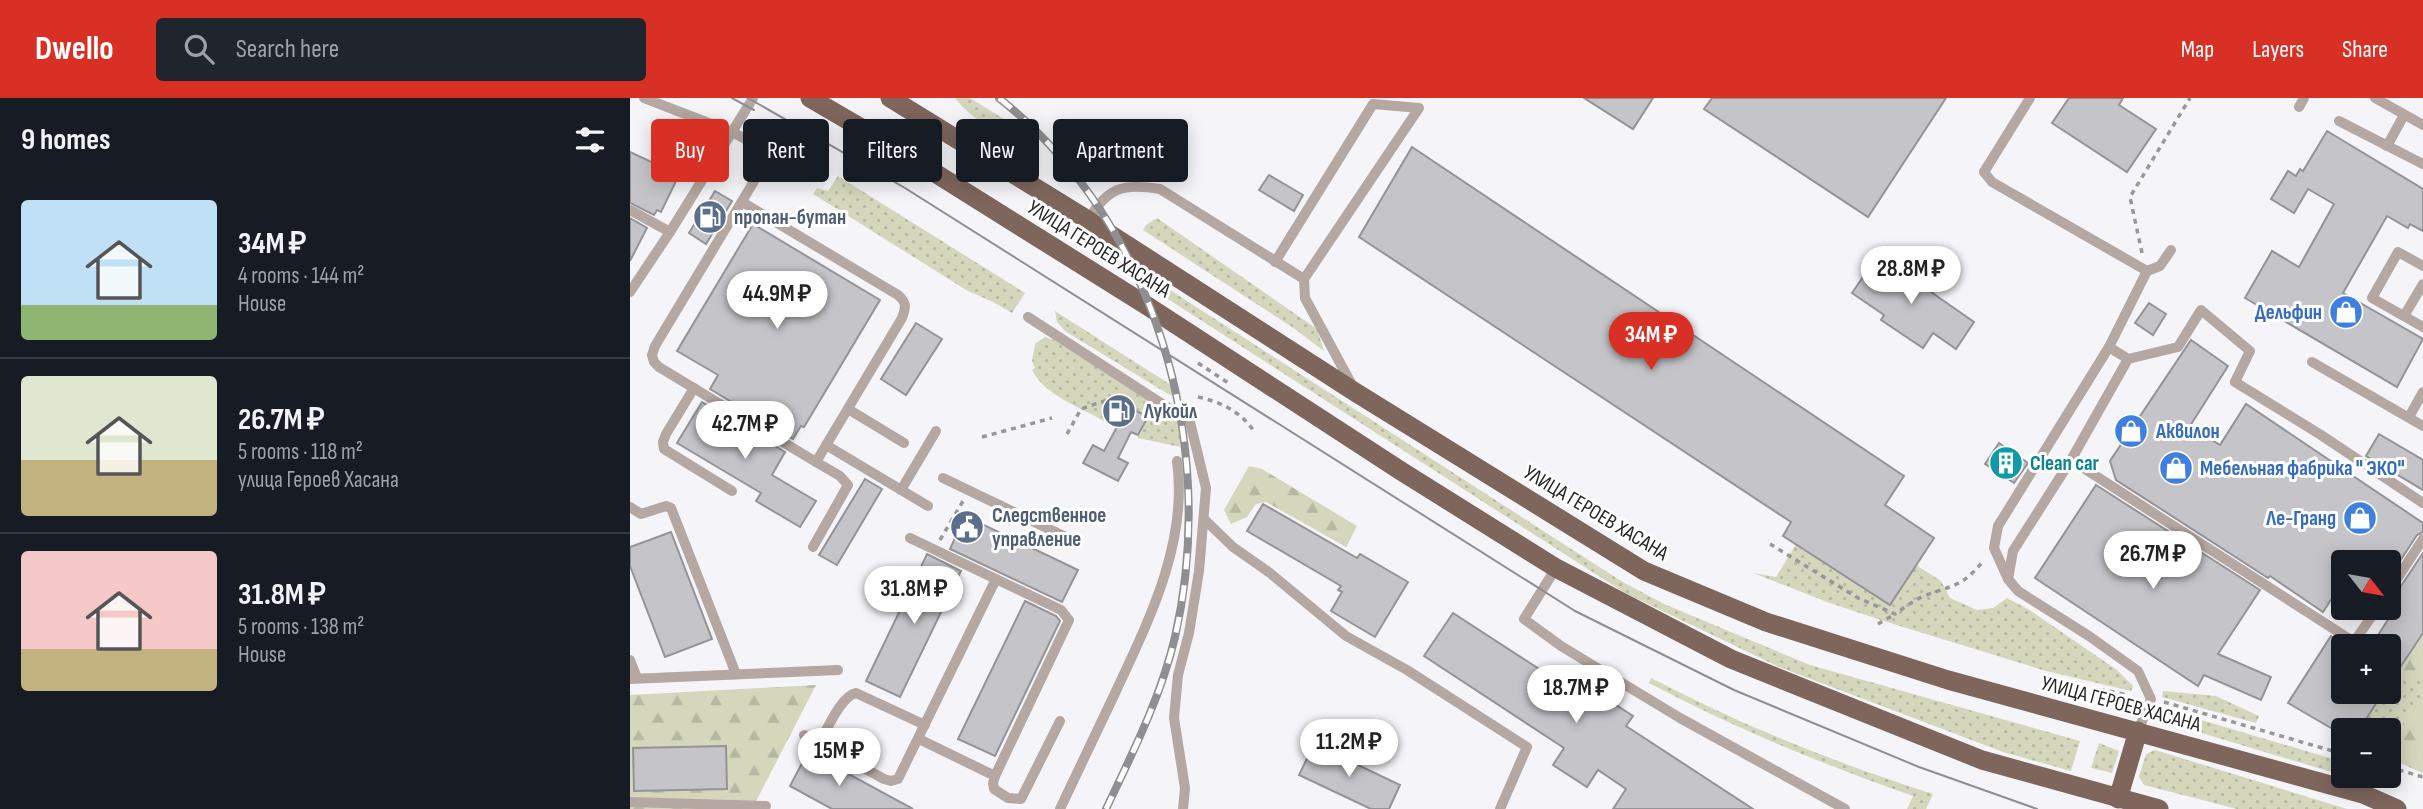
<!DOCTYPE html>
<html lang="en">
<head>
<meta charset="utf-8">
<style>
	:root { --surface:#171b24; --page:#20242c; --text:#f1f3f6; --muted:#9ea1a6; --line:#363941; --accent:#d93025 }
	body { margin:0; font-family:"Sofia Sans Condensed",sans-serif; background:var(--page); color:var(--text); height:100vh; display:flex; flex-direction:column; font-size:26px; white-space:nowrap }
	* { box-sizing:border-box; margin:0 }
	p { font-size:23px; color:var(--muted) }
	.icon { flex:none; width:38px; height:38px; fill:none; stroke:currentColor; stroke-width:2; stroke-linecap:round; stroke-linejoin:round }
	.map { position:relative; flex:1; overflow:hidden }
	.details { display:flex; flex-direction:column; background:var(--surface); width:630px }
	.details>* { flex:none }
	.banner { position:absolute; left:21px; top:21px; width:665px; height:63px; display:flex; gap:14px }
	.needle { width:46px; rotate:121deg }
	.buttons { position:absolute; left:1701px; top:452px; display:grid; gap:14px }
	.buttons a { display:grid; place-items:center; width:70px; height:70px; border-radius:7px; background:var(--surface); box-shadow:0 4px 18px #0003; font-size:35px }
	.price { position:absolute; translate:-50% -60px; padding:0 16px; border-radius:24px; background:#fff; color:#222; font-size:23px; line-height:46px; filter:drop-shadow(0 2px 4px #0008) }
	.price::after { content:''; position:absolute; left:50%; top:42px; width:21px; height:16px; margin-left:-10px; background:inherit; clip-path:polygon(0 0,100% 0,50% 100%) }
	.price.current { background:var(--accent); color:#fff }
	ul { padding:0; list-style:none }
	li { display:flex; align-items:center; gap:21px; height:175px; padding:0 21px }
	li+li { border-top:2px solid var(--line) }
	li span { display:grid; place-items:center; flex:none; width:196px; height:140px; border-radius:7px; color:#555 }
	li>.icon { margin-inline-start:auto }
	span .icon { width:84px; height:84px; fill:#fffc; stroke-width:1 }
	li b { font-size:30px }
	h2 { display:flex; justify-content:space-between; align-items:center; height:84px; padding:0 21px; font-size:30px }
	.tag { padding:0 24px; border-radius:7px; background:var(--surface); box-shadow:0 4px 18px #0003; font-size:24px; line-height:63px }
	.tag.current { background:var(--accent); color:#fff }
	header { display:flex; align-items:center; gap:42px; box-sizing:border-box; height:98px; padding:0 35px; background:var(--accent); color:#fff }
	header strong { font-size:33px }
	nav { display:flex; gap:38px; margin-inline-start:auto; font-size:24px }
	.search { width:490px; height:63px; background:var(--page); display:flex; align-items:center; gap:18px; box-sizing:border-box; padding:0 24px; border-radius:7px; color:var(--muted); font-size:26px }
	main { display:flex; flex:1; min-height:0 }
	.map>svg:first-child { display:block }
	.grass { fill:url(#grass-dots) }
	.forest { fill:url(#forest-firs) }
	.building { fill:#c5c4c8; stroke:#949397; stroke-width:2 }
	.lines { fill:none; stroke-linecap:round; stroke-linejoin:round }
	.path { stroke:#98979a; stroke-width:3.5; stroke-dasharray:5 5; stroke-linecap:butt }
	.service { stroke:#b5a7a1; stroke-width:10 }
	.primary { stroke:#7e665d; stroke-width:19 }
	.tram { stroke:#8f8e91; stroke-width:2 }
	.rail-casing { stroke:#8f8e91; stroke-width:8 }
	.rail { stroke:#fff; stroke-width:5; stroke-dasharray:16; stroke-linecap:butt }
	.labels { text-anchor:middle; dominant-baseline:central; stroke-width:6; stroke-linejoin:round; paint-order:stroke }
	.service-label { font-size:21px; font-weight:bold; fill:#4e5e75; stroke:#fff; text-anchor:start }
	.street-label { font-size:21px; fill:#272728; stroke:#fff }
	.shop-label { font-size:21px; font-weight:bold; fill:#366cbe; stroke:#fff; text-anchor:end }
	.culture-label { font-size:21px; font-weight:bold; fill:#0d838f; stroke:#fff; text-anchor:start }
</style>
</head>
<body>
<header>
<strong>Dwello</strong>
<div class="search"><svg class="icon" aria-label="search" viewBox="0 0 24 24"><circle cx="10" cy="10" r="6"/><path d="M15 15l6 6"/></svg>Search here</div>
<nav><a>Map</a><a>Layers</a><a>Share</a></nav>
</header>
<main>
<section class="details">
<h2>9 homes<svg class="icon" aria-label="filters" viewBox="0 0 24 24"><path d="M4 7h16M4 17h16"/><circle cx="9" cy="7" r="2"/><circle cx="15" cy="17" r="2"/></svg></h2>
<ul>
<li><span style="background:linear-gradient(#bfe0f5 75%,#8fb573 0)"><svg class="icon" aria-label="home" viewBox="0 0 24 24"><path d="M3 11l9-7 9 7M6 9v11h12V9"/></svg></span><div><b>34M ₽</b><p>4 rooms · 144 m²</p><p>House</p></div></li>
<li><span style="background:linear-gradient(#dfe7d0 60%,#c2b280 0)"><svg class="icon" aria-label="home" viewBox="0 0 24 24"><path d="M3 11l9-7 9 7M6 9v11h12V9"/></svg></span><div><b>26.7M ₽</b><p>5 rooms · 118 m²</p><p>улица Героев Хасана</p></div></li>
<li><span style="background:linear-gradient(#f6c9c9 70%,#c2b280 0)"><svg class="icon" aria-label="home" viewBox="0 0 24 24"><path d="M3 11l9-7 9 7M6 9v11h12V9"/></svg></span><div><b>31.8M ₽</b><p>5 rooms · 138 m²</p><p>House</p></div></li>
</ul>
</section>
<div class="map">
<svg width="1793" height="711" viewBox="0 0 1793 711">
	<defs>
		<pattern id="grass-dots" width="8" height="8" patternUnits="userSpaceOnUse" patternTransform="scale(1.75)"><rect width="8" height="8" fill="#d4d7bc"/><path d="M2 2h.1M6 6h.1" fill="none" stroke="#b6b9a2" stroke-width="1.8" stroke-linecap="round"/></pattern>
		<pattern id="forest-firs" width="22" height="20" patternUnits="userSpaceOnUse" patternTransform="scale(1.75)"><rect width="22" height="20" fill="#d4d7bc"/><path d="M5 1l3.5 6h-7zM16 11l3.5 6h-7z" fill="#b6b9a2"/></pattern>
	</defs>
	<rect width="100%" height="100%" fill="#f5f4f8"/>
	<g class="grass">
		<path d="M325 0H340L403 39 406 55C377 39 345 26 325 0Z"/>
		<polygon points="208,78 395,195 382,215 363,204 338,193 183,96 187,90 198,93"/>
		<polygon points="527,120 687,231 694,253 662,229 513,132 516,127"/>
		<polygon points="509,172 991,483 1034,506 1180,567 1450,643 1441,673 1373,654 1149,569 995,495 513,185"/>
		<polygon points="425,213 544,289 545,298 538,296 435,233 427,224"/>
		<path d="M415 239 424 242 544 316 549 321 550 349 508 340 519 318 486 301 474 323C450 309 414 297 402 272L405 270 402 263 405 246Z"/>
		<polygon points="1166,446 1260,507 1286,467 1311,483 1320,500 1347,512 1363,510 1377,500 1398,511 1487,572 1503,588 1501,593 1416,573 1257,524 1197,504 1123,475 1146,479"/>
		<polygon points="1793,535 1793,675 1759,660 1759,632 1729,632 1754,593 1759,593 1759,586"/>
		<path d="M1021 580C1111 627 1206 665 1303 696L1296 711H1277L1283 698C1192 666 1104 630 1019 585Z"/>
		<polygon points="1533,593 1586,598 1629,618 1626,625 1532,599"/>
		<polygon points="1531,610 1713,664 1713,677 1753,677 1762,684 1715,678 1535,624 1529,614"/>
		<polygon points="1469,645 1489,653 1482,675 1461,670"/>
		<polygon points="1525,652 1717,711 1607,711 1514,687 1509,679 1516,656"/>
	</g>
	<g class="forest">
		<polygon points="619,368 632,371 727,428 716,449 636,404 626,406 617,419 601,426 594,412"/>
		<polygon points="1793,535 1793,583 1760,583"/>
		<polygon points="186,587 122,711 0,711 0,597"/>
		<polygon points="1793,608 1793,675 1759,660 1759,650 1785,609"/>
	</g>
	<g class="building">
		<polygon points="954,0 1023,0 1003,31"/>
		<polygon points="1082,0 1316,0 1238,119 1074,11"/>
		<polygon points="1439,0 1493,0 1489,7 1526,31 1497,74 1422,25"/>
		<polygon points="1697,33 1793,91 1793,133 1780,126 1778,130 1757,118 1713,195 1793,241 1767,289 1615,200 1642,153 1669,169 1704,106 1678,91 1664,115 1641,101 1658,73 1666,78 1670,71 1673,73"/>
		<polygon points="782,49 1274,378 1255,407 1304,440 1260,507 1153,438 1161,424 729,139"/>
		<polygon points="0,54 49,77 31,114 27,112 24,117 0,105"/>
		<polygon points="639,77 673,97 664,113 629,92"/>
		<polygon points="85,93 102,103 76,146 59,135"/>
		<polygon points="0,120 17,130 0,163"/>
		<polygon points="123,126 250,202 174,329 171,328 163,341 80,291 88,277 47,253"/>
		<polygon points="1248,157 1344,224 1326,251 1303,235 1293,250 1251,222 1254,217 1222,195"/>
		<polygon points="1519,205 1536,216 1523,237 1505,225"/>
		<polygon points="286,225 312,241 276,297 251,281"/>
		<polygon points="1561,242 1598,268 1560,328 1590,347 1616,306 1793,425 1793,434 1787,437 1759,480 1759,464 1713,464 1713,483 1693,514 1640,478 1638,480 1486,382 1480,363"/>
		<polygon points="486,302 518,319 508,337 501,334 488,360 498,365 488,383 453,365 463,347 474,353 488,327 477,321"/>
		<polygon points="72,304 155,354 142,377 186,403 170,429 126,403 131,395 47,345"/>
		<polygon points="1749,336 1793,362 1793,392 1736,358"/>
		<polygon points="1369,345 1398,365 1384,385 1355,366"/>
		<polygon points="235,381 252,391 207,467 189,457"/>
		<polygon points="1466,387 1630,492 1588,556 1641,579 1631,602 1574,577 1568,588 1405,480"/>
		<polygon points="633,406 727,460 730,456 778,484 745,539 701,513 712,494 708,492 711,488 617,433"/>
		<polygon points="335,418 448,472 432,504 320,451"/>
		<polygon points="41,434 82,541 35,559 0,468 0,449"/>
		<polygon points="1793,455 1793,535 1759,586 1759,548 1741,548 1759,520 1759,500 1765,497"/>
		<polygon points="297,456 331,473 270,599 236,583"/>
		<polygon points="395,503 426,518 430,523 365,658 328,641"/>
		<polygon points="823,515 963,606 969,596 1003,618 996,628 1123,711 983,711 996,691 968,672 957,689 923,667 934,650 794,558"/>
		<polygon points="1701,538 1713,546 1713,593 1754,593 1729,632 1713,632 1713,637 1658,605"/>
		<polygon points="684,646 770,687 759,711 741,711 669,677"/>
		<polygon points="96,648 97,691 4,693 3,650"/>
		<polygon points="178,654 283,711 202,711 160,688"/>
	</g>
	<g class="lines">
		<g class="path">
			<polyline points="1512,155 1500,99 1560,0"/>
			<polyline points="568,265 600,286"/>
			<path d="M568 299C591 304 612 314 625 335"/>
			<polyline points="437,336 451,311 483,300 499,300"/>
			<polyline points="352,339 422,320"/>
			<polyline points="310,442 333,403"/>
			<path d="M1140 446 1228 500 1265 516C1274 510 1284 502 1294 498 1325 486 1331 490 1354 462"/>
			<polyline points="1248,526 1265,516"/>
			<polyline points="1534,604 1713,656"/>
			<polyline points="1470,605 1473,592 1498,597"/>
			<polyline points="1759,669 1793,679"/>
		</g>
		<g class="service">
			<polyline points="14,0 102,34 180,75"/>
			<polyline points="1745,0 1793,27"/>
			<polyline points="1669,9 1674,0"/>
			<polyline points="1709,23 1793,66"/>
			<polyline points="1757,48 1774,17"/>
			<path d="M112 104 268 197C277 205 276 209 272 220L186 364 29 269 24 264 22 257 25 248 141 55"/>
			<polyline points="0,112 40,134"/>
			<path d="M458 122C478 89 493 85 530 91L674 181"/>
			<polyline points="645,164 743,6 789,10 674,181 675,200 722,287"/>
			<polyline points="1793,168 1768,154 1742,200 1793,229"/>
			<polyline points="1517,173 1530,168 1541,152"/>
			<polyline points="0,194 40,134 123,0"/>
			<polyline points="1774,218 1793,186"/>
			<polyline points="398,219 560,324 576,390 569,473 559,535 548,577 544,620 555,690 553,711"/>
			<polyline points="1479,249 1368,428 1364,450 1378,481 1388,493 1459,538 1508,573 1521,601 1508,633"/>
			<polyline points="1498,261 1548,249 1571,212 1620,253 1605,284 1691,337 1793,405"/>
			<polyline points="1682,264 1793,328"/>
			<polyline points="64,290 36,336 33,344 34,351 102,393"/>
			<polyline points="218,311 274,345"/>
			<polyline points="1779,319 1793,294"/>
			<polyline points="196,347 298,408"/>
			<polyline points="1441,362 1724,544 1748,509"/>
			<polyline points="313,380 442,442"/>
			<polyline points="271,392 306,333"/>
			<polyline points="0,409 11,416 36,408 41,410 106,576"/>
			<polyline points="574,421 603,449 640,475 716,538 777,572 897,649 870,711"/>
			<polyline points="280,440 431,512 439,522 365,678 363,685 364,691 378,700 391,701 430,623"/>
			<polyline points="183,449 218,387 210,378 186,364"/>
			<polyline points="926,470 894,521 931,548 1050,620 1215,711"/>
			<polyline points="1378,481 1383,453 1441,362 1498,261 1479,249 1517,173 1362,84 1354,74 1400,0"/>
			<polyline points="1759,493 1793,441"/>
			<polyline points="0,562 7,580"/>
			<polyline points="0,581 208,572"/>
			<polyline points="174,637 254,681 261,683 268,681 366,481"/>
			<polyline points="289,641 365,678"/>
			<path d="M189 645C197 632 211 598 226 595L295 627"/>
			<polyline points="0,704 136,708"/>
			<path d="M430 711C449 671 468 631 487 591 520 520 558 444 547 363"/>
		</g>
		<g class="primary">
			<polyline points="180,0 262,48 519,209 771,373 926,470 1101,561 1352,662 1529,711"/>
			<polyline points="260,0 458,122 725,294 1014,473 1136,524 1318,582 1733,696 1767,711"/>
			<polyline points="1488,701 1508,633"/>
		</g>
		<g class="tram">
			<polyline points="102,0 124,12"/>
			<polyline points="118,0 275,90 945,513 1104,592 1289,669 1407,711"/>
		</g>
		<g class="rail-casing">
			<path id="rail" d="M369 0C526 125 589 346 545 539 531 599 502 656 476 711"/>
		</g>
		<use href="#rail" class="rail"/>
	</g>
	<defs>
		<g id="fuel-disc" transform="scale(1.75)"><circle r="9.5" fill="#5c6f8a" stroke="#fff"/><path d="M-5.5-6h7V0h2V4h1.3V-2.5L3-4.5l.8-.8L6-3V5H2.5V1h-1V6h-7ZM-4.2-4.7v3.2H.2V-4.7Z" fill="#fff"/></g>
		<g id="shop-disc" transform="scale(1.75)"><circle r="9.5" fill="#3f7fe0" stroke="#fff"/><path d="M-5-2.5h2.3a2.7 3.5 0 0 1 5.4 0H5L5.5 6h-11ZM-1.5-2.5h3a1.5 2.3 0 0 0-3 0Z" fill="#fff"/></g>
		<g id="building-disc" transform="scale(1.75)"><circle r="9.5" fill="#0f9aa8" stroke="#fff"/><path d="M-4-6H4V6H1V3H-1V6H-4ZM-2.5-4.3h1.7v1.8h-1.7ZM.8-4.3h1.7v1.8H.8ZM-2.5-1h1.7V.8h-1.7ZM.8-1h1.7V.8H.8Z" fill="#fff"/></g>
		<g id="civic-disc" transform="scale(1.75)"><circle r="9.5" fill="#5c6f8a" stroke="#fff"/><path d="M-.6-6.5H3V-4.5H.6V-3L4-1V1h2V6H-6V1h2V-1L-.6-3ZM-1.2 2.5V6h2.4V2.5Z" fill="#fff"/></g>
	</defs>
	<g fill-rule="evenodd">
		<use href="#fuel-disc" x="80" y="119"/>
		<use href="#shop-disc" x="1716" y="214"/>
		<use href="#fuel-disc" x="489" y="313"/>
		<use href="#shop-disc" x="1501" y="333"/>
		<use href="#building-disc" x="1376" y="365"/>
		<use href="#shop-disc" x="1546" y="370"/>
		<use href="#shop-disc" x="1730" y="420"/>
		<use href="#civic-disc" x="337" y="429"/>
	</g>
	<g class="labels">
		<g class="service-label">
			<text x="104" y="119">пропан-бутан</text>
			<text x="514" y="313">Лукойл</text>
			<text x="362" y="417">Следственное<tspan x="362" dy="24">управление</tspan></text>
		</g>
		<g class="street-label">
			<text transform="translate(469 151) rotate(32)">УЛИЦА ГЕРОЕВ ХАСАНА</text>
			<text transform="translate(966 415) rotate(31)">УЛИЦА ГЕРОЕВ ХАСАНА</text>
			<text transform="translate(1491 606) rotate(15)">УЛИЦА ГЕРОЕВ ХАСАНА</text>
		</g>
		<g class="shop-label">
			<text x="1692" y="214">Дельфин</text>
			<text x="1526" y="333" text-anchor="start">Аквилон</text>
			<text x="1570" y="370" text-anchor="start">Мебельная фабрика " ЭКО"</text>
			<text x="1706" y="420">Ле-Гранд</text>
		</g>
		<g class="culture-label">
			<text x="1400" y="365">Clean car</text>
		</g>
	</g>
</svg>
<div class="buttons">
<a><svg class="needle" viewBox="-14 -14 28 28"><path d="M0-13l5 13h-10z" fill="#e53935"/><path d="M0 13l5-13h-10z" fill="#9ea1a6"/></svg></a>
<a>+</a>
<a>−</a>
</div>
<b class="price" style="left:1281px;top:208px">28.8M ₽</b>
<b class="price" style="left:147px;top:233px">44.9M ₽</b>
<b class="price current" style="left:1021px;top:274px">34M ₽</b>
<b class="price" style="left:115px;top:363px">42.7M ₽</b>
<b class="price" style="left:1523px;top:493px">26.7M ₽</b>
<b class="price" style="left:284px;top:528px">31.8M ₽</b>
<b class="price" style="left:946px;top:627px">18.7M ₽</b>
<b class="price" style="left:719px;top:681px">11.2M ₽</b>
<b class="price" style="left:209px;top:690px">15M ₽</b>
<div class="banner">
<a class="tag current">Buy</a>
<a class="tag">Rent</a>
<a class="tag">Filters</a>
<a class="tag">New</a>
<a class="tag">Apartment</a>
</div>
</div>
</main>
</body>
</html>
